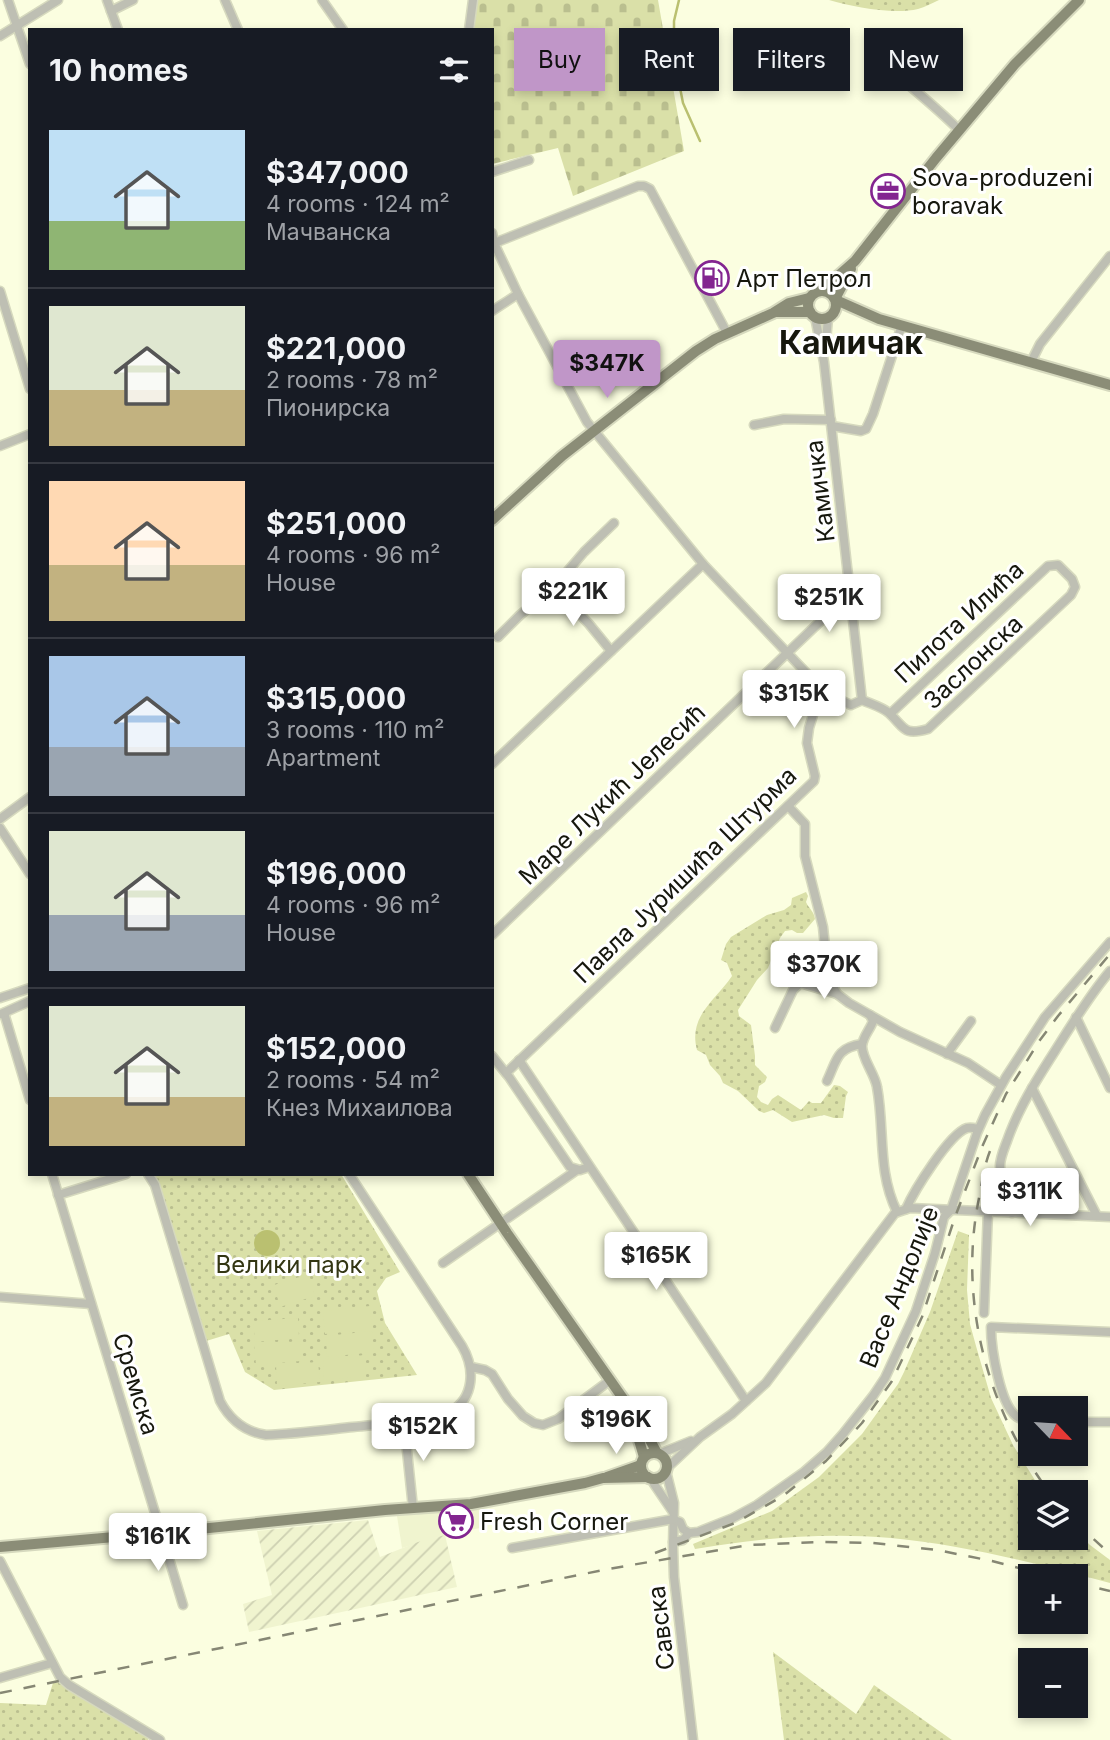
<!DOCTYPE html>
<html lang="en">
<head>
<meta charset="utf-8">
<style>
	:root { --surface:#171b24; --page:#242831; --text:#f1f3f6; --muted:#9ea1a6; --line:#363941; --accent:#c096c8 }
	body { margin:0; font-family:Inter,sans-serif; background:var(--page); color:var(--text); height:100vh; display:flex; flex-direction:column; font-size:26px; white-space:nowrap }
	* { box-sizing:border-box; margin:0 }
	p { font-size:23px; color:var(--muted) }
	.icon { flex:none; width:38px; height:38px; fill:none; stroke:currentColor; stroke-width:2; stroke-linecap:round; stroke-linejoin:round }
	.map { position:relative; flex:1; overflow:hidden }
	.panel { position:absolute; left:28px; top:28px; width:466px; height:1148px; display:flex; flex-direction:column; background:var(--surface); border-radius:0px; box-shadow:0 4px 10px #0003 }
	.panel>* { flex:none }
	.hud { position:absolute; left:514px; top:28px; width:490px; height:63px; display:flex; gap:14px }
	.needle { width:46px; rotate:115deg }
	.controls { position:absolute; left:1018px; top:1396px; display:grid; gap:14px }
	.controls a { display:grid; place-items:center; width:70px; height:70px; border-radius:0px; background:var(--surface); box-shadow:0 4px 10px #0003; font-size:35px }
	.price { position:absolute; translate:-50% -60px; padding:0 16px; border-radius:7px; background:#fff; color:#222; font-size:23px; line-height:46px; filter:drop-shadow(0 2px 4px #0008) }
	.price::after { content:''; position:absolute; left:50%; top:42px; width:21px; height:16px; margin-left:-10px; background:inherit; clip-path:polygon(0 0,100% 0,50% 100%) }
	.price.active { background:var(--accent); color:#111 }
	ul { padding:0; list-style:none }
	li { display:flex; align-items:center; gap:21px; height:175px; padding:0 21px }
	li+li { border-top:2px solid var(--line) }
	li span { display:grid; place-items:center; flex:none; width:196px; height:140px; border-radius:0px; color:#555 }
	li>.icon { margin-inline-start:auto }
	span .icon { width:84px; height:84px; fill:#fffc; stroke-width:1 }
	li b { font-size:30px }
	h2 { display:flex; justify-content:space-between; align-items:center; height:84px; padding:0 21px; font-size:30px }
	.chip { padding:0 24px; border-radius:0px; background:var(--surface); box-shadow:0 4px 10px #0003; font-size:24px; line-height:63px }
	.chip.active { background:var(--accent); color:#111 }
	.map>svg:first-child { display:block }
	.built { fill:#f0f4cf }
	.industrial { fill:url(#industrial-furrows) }
	.grass { fill:url(#grass-dots) }
	.cemetery { fill:url(#cemetery-stones) }
	.pitch { fill:#dae0a8 }
	.water { fill:#bac070 }
	.lines { fill:none; stroke-linecap:round; stroke-linejoin:round }
	.stream { stroke:#bac070; stroke-width:2.5 }
	.minor-casing { stroke:#d6d9be; stroke-width:11 }
	.major-casing { stroke:#d6d9be; stroke-width:14 }
	.minor { stroke:#bebfb3; stroke-width:8 }
	.major { stroke:#8b8d77; stroke-width:10 }
	.rail { stroke:#868774; stroke-width:2.5; stroke-dasharray:12 12; stroke-linecap:butt }
	.labels { text-anchor:middle; dominant-baseline:central; stroke-width:6; stroke-linejoin:round; paint-order:stroke }
	.poi-label { font-size:24px; fill:#16170d; stroke:#fff; text-anchor:start }
	.street-label { font-size:24px; fill:#16170d; stroke:#fff }
	.park-label { font-size:24px; fill:#333613; stroke:#fff }
	.district-label { font-size:32px; font-weight:bold; fill:#16170d; stroke:#fff }
</style>
</head>
<body>
<div class="map">
<svg width="1110" height="1740" viewBox="0 0 1110 1740">
	<defs>
		<pattern id="industrial-furrows" width="10" height="10" patternUnits="userSpaceOnUse" patternTransform="scale(1.75)"><rect width="10" height="10" fill="#f0f4cf"/><path d="M-1 1l2-2M0 10L10 0M9 11l2-2" fill="none" stroke="#cdd0b1"/></pattern>
		<pattern id="grass-dots" width="8" height="8" patternUnits="userSpaceOnUse" patternTransform="scale(1.75)"><rect width="8" height="8" fill="#dae0a8"/><path d="M2 2h.1M6 6h.1" fill="none" stroke="#babf8f" stroke-width="1.8" stroke-linecap="round"/></pattern>
		<pattern id="cemetery-stones" width="16" height="16" patternUnits="userSpaceOnUse" patternTransform="scale(1.75)"><rect width="16" height="16" fill="#dae0a8"/><path d="M2 7V4a2 2 0 0 1 4 0v3zM10 15v-3a2 2 0 0 1 4 0v3z" fill="#babf8f"/></pattern>
	</defs>
	<rect width="100%" height="100%" fill="#fbfee0"/>
	<polygon class="built" points="479,1508 480,1528 445,1535 402,1548 397,1516"/>
	<polygon class="industrial" points="368,1520 380,1557 418,1542 445,1535 457,1587 249,1632 243,1604 272,1595 257,1531"/>
	<g class="grass">
		<path d="M829 0H939C932 3 925 7 918 9 894 15 853 7 829 0Z"/>
		<path d="M806 892 808 896 806 902C809 909 814 911 815 919L803 933H797L792 930 785 931 780 938 768 968 757 980 738 1010 739 1016 751 1025 755 1056V1065L767 1077 765 1082 759 1086 757 1097 761 1102 768 1105 772 1099 778 1095 801 1110 809 1101 812 1103H821L834 1085 840 1086 848 1092 846 1096 843 1118H834L824 1115 792 1122 773 1110 764 1113 759 1111 738 1091 723 1083 720 1076 710 1065 706 1055 697 1050C688 1016 715 1001 732 976L727 963 721 960 726 944 731 937 767 915 784 910 791 905 792 898Z"/>
		<polygon points="149,1174 341,1174 400,1272 386,1278 377,1291 385,1323 417,1375 274,1390 245,1372 229,1334 203,1342"/>
		<path d="M958 1231 969 1235 967 1290 970 1324 976 1346 991 1398 1013 1445 1043 1493H1031V1538H1076V1531L1090 1545 1110 1560V1583C1038 1564 965 1545 891 1538 825 1532 760 1538 695 1549L693 1544 772 1511 819 1477 862 1434 898 1384 904 1372 930 1312Z"/>
		<polygon points="773,1652 856,1714 874,1685 952,1740 784,1740"/>
		<polygon points="59,1682 148,1737 148,1740 0,1740 0,1703 46,1705 53,1683"/>
	</g>
	<polygon class="cemetery" points="472,0 658,0 684,151 573,196 558,148 492,164 492,30 471,30"/>
	<g class="pitch">
		<polygon points="309,1274 315,1296 280,1307 274,1285"/>
		<polygon points="370,1306 372,1329 325,1334 323,1311"/>
		<polygon points="298,1318 299,1338 255,1342 253,1321"/>
		<polygon points="372,1331 374,1352 327,1357 326,1336"/>
		<polygon points="300,1341 301,1361 256,1365 254,1345"/>
		<polygon points="365,1355 366,1376 324,1380 323,1359"/>
		<polygon points="318,1362 320,1382 277,1386 276,1365"/>
	</g>
	<circle class="water" cx="267" cy="1243" r="13"/>
	<g class="lines">
		<polyline class="stream" points="679,0 674,21 674,57 683,103 700,141"/>
		<g class="minor-casing">
			<g id="minor">
				<polyline points="8,0 30,64"/>
				<polyline points="107,0 118,30"/>
				<polyline points="225,0 238,30"/>
				<polyline points="322,0 343,30"/>
				<polyline points="111,11 133,0"/>
				<polyline points="469,30 473,0"/>
				<polyline points="0,36 58,0"/>
				<path d="M878 58C905 83 933 104 959 130"/>
				<polyline points="492,172 529,160"/>
				<polyline points="492,233 494,243 518,294 587,422 703,564 813,680 820,692 825,693 851,705 862,700"/>
				<polyline points="492,244 638,186 644,186 650,189 727,333"/>
				<polyline points="0,291 30,389"/>
				<polyline points="492,311 518,294"/>
				<polyline points="815,317 824,362 862,700"/>
				<polyline points="825,352 828,318"/>
				<polyline points="1031,362 1040,344 1110,256"/>
				<polyline points="754,425 784,419 831,420"/>
				<polyline points="832,426 861,431 866,429 873,414 902,325"/>
				<polyline points="0,446 30,434"/>
				<polyline points="554,587 589,624 611,651"/>
				<polyline points="498,637 520,615 554,587 584,552 614,523"/>
				<path d="M862 700C871 704 882 707 889 713 905 728 903 736 928 729L1071 595 1075 587 1072 579 1058 565 1048 566 890 714"/>
				<polyline points="492,764 703,564"/>
				<polyline points="788,806 805,824 805,856 823,927 827,967 832,985 837,994 849,1003 900,1032 968,1063 1001,1085"/>
				<polyline points="0,819 30,797"/>
				<polyline points="0,828 30,874"/>
				<polyline points="492,935 850,593"/>
				<polyline points="800,983 837,994"/>
				<polyline points="0,998 30,988"/>
				<polyline points="4,1013 30,1100"/>
				<polyline points="1,1014 30,1001"/>
				<path d="M870 1015 873 1021C870 1030 863 1036 862 1046 862 1059 875 1074 877 1087 885 1130 877 1171 897 1212"/>
				<polyline points="1076,1017 1110,1088"/>
				<polyline points="775,1028 793,990 804,979 825,953"/>
				<polyline points="947,1054 971,1021"/>
				<polyline points="492,1056 509,1077 570,1167 580,1170 589,1167"/>
				<polyline points="519,1060 746,1401"/>
				<polyline points="506,1073 814,781 815,776 807,743 809,728 820,692"/>
				<path d="M827 1081C837 1060 836 1048 862 1044"/>
				<polyline points="1032,1088 1097,1216"/>
				<polyline points="52,1174 183,1605"/>
				<path d="M148 1174 155 1185 220 1401C230 1420 246 1432 266 1435 295 1434 325 1430 353 1427 378 1424 429 1423 450 1412 475 1398 475 1368 462 1346L349 1174"/>
				<polyline points="58,1195 126,1174"/>
				<path d="M906 1209C914 1191 949 1134 967 1128 971 1127 974 1128 978 1129"/>
				<path d="M1012 1213C1012 1196 1000 1183 1000 1166 1000 1158 1004 1149 1007 1141 1018 1109 1037 1079 1055 1051 1072 1024 1089 996 1110 971"/>
				<polyline points="443,1263 577,1170"/>
				<polyline points="0,1297 91,1304"/>
				<polyline points="984,1313 988,1211"/>
				<polyline points="471,1367 485,1370 492,1374 508,1399 523,1416 534,1423 543,1425 558,1419 609,1381"/>
				<path d="M1031 1421C1028 1420 1022 1420 1019 1418 1000 1409 991 1347 991 1327L1110 1332"/>
				<polyline points="404,1422 413,1508"/>
				<polyline points="1076,1422 1110,1422"/>
				<polyline points="659,1454 691,1441"/>
				<polyline points="667,1468 700,1437 732,1414 766,1383 895,1213 910,1208 1110,1217"/>
				<polyline points="666,1471 674,1503 673,1547 674,1577 693,1740"/>
				<polyline points="652,1479 654,1484 673,1512"/>
				<polyline points="674,1520 680,1522 683,1529 689,1533 698,1532 733,1518 757,1505 804,1472 827,1452 843,1434 873,1396 885,1378 916,1311 935,1253 944,1217 951,1210 977,1133 985,1115 1006,1077 1045,1017 1110,942"/>
				<polyline points="673,1542 683,1540 689,1533"/>
				<polyline points="512,1548 674,1519"/>
				<polyline points="0,1561 60,1677 69,1685 160,1740"/>
				<polyline points="0,1678 52,1663"/>
			</g>
		</g>
		<g class="major-casing">
			<g id="major">
				<polyline points="822,290 855,261 936,158 1015,64 1079,0"/>
				<circle cx="822" cy="305" r="14"/>
				<polyline points="835,299 851,269"/>
				<polyline points="836,300 879,319 1110,385"/>
				<polyline points="776,312 810,312"/>
				<polyline points="492,520 562,456 696,351 715,339 773,313 789,303 809,298"/>
				<polyline points="468,1174 507,1233 643,1427 657,1453"/>
				<polyline points="633,1420 644,1457"/>
				<circle cx="654" cy="1466" r="13"/>
				<polyline points="607,1477 641,1465"/>
				<polyline points="0,1547 160,1533 385,1510 471,1504 585,1483 603,1478 648,1477"/>
			</g>
		</g>
		<use href="#minor" class="minor"/>
		<use href="#major" class="major"/>
		<g class="rail">
			<path d="M990 1151C984 1166 982 1183 979 1198 958 1300 987 1410 1050 1493"/>
			<polyline points="1076,1523 1110,1554"/>
			<polyline points="655,1553 735,1523 783,1496 826,1461 862,1423 892,1381 922,1317 955,1217 982,1147 1006,1094 1040,1040 1058,1016 1110,954"/>
			<polyline points="1076,1583 1110,1591"/>
			<polyline points="0,1693 608,1569 749,1545 822,1542 873,1543 937,1550 992,1561 1053,1577"/>
		</g>
	</g>
	<defs>
		<g id="office-ring" transform="scale(1.75)"><circle r="9.5" fill="#fff" stroke="#832590" stroke-width="1.5"/><path d="M-6-3h4V-5.5h4V-3h4V5H-6ZM-1-4.5V-3h2v-1.5ZM-6 0V1H6V0Z" fill="#832590"/></g>
		<g id="fuel-ring" transform="scale(1.75)"><circle r="9.5" fill="#fff" stroke="#832590" stroke-width="1.5"/><path d="M-5.5-6h7V0h2V4h1.3V-2.5L3-4.5l.8-.8L6-3V5H2.5V1h-1V6h-7ZM-4.2-4.7v3.2H.2V-4.7Z" fill="#832590"/></g>
		<g id="supermarket-ring" transform="scale(1.75)"><circle r="9.5" fill="#fff" stroke="#832590" stroke-width="1.5"/><path d="M-6-5.5h2.5l.6 2H6L4.5 2H-2.5L-4.4-4H-6ZM-1.5 3.2a1.3 1.3 0 1 0 .1 0ZM3 3.2a1.3 1.3 0 1 0 .1 0Z" fill="#832590"/></g>
	</defs>
	<g fill-rule="evenodd">
		<use href="#office-ring" x="888" y="191"/>
		<use href="#fuel-ring" x="712" y="278"/>
		<use href="#supermarket-ring" x="456" y="1521"/>
	</g>
	<g class="labels">
		<g class="poi-label">
			<text x="912" y="177">Sova-produzeni<tspan x="912" dy="28">boravak</tspan></text>
			<text x="736" y="278">Арт Петрол</text>
			<text x="480" y="1521">Fresh Corner</text>
		</g>
		<g class="street-label">
			<text transform="translate(820 491) rotate(-97)">Камичка</text>
			<text transform="translate(959 622) rotate(-43)">Пилота Илића</text>
			<text transform="translate(973 662) rotate(-43)">Заслонска</text>
			<text transform="translate(612 794) rotate(-44)">Маре Лукић Јелесић</text>
			<text transform="translate(685 875) rotate(-44)">Павла Јуришића Штурма</text>
			<text transform="translate(899 1287) rotate(-68)">Васе Андолије</text>
			<text transform="translate(136 1384) rotate(73)">Сремска</text>
			<text transform="translate(661 1628) rotate(-97)">Савска</text>
		</g>
		<g class="park-label">
			<text x="289" y="1264">Велики парк</text>
		</g>
		<g class="district-label">
			<text x="851" y="342">Камичак</text>
		</g>
	</g>
</svg>
<div class="controls">
<a><svg class="needle" viewBox="-14 -14 28 28"><path d="M0-13l5 13h-10z" fill="#e53935"/><path d="M0 13l5-13h-10z" fill="#9ea1a6"/></svg></a>
<a><svg class="icon" aria-label="layers" viewBox="0 0 24 24"><path d="M12 4l9 5-9 5-9-5zM3 14l9 5 9-5"/></svg></a>
<a>+</a>
<a>−</a>
</div>
<b class="price active" style="left:607px;top:400px">$347K</b>
<b class="price" style="left:573px;top:628px">$221K</b>
<b class="price" style="left:829px;top:634px">$251K</b>
<b class="price" style="left:794px;top:730px">$315K</b>
<b class="price" style="left:824px;top:1001px">$370K</b>
<b class="price" style="left:1030px;top:1228px">$311K</b>
<b class="price" style="left:656px;top:1292px">$165K</b>
<b class="price" style="left:616px;top:1456px">$196K</b>
<b class="price" style="left:423px;top:1463px">$152K</b>
<b class="price" style="left:158px;top:1573px">$161K</b>
<div class="hud">
<a class="chip active">Buy</a>
<a class="chip">Rent</a>
<a class="chip">Filters</a>
<a class="chip">New</a>
</div>
<section class="panel">
<h2>10 homes<svg class="icon" aria-label="filters" viewBox="0 0 24 24"><path d="M4 7h16M4 17h16"/><circle cx="9" cy="7" r="2"/><circle cx="15" cy="17" r="2"/></svg></h2>
<ul>
<li><span style="background:linear-gradient(#bfe0f5 65%,#8fb573 0)"><svg class="icon" aria-label="home" viewBox="0 0 24 24"><path d="M3 11l9-7 9 7M6 9v11h12V9"/></svg></span><div><b>$347,000</b><p>4 rooms · 124 m²</p><p>Мачванска</p></div></li>
<li><span style="background:linear-gradient(#dfe7d0 60%,#c2b280 0)"><svg class="icon" aria-label="home" viewBox="0 0 24 24"><path d="M3 11l9-7 9 7M6 9v11h12V9"/></svg></span><div><b>$221,000</b><p>2 rooms · 78 m²</p><p>Пионирска</p></div></li>
<li><span style="background:linear-gradient(#ffd9b3 60%,#c2b280 0)"><svg class="icon" aria-label="home" viewBox="0 0 24 24"><path d="M3 11l9-7 9 7M6 9v11h12V9"/></svg></span><div><b>$251,000</b><p>4 rooms · 96 m²</p><p>House</p></div></li>
<li><span style="background:linear-gradient(#a9c7e8 65%,#9aa5b1 0)"><svg class="icon" aria-label="home" viewBox="0 0 24 24"><path d="M3 11l9-7 9 7M6 9v11h12V9"/></svg></span><div><b>$315,000</b><p>3 rooms · 110 m²</p><p>Apartment</p></div></li>
<li><span style="background:linear-gradient(#dfe7d0 60%,#9aa5b1 0)"><svg class="icon" aria-label="home" viewBox="0 0 24 24"><path d="M3 11l9-7 9 7M6 9v11h12V9"/></svg></span><div><b>$196,000</b><p>4 rooms · 96 m²</p><p>House</p></div></li>
<li><span style="background:linear-gradient(#dfe7d0 65%,#c2b280 0)"><svg class="icon" aria-label="home" viewBox="0 0 24 24"><path d="M3 11l9-7 9 7M6 9v11h12V9"/></svg></span><div><b>$152,000</b><p>2 rooms · 54 m²</p><p>Кнез Михаилова</p></div></li>
</ul>
</section>
</div>
</body>
</html>
